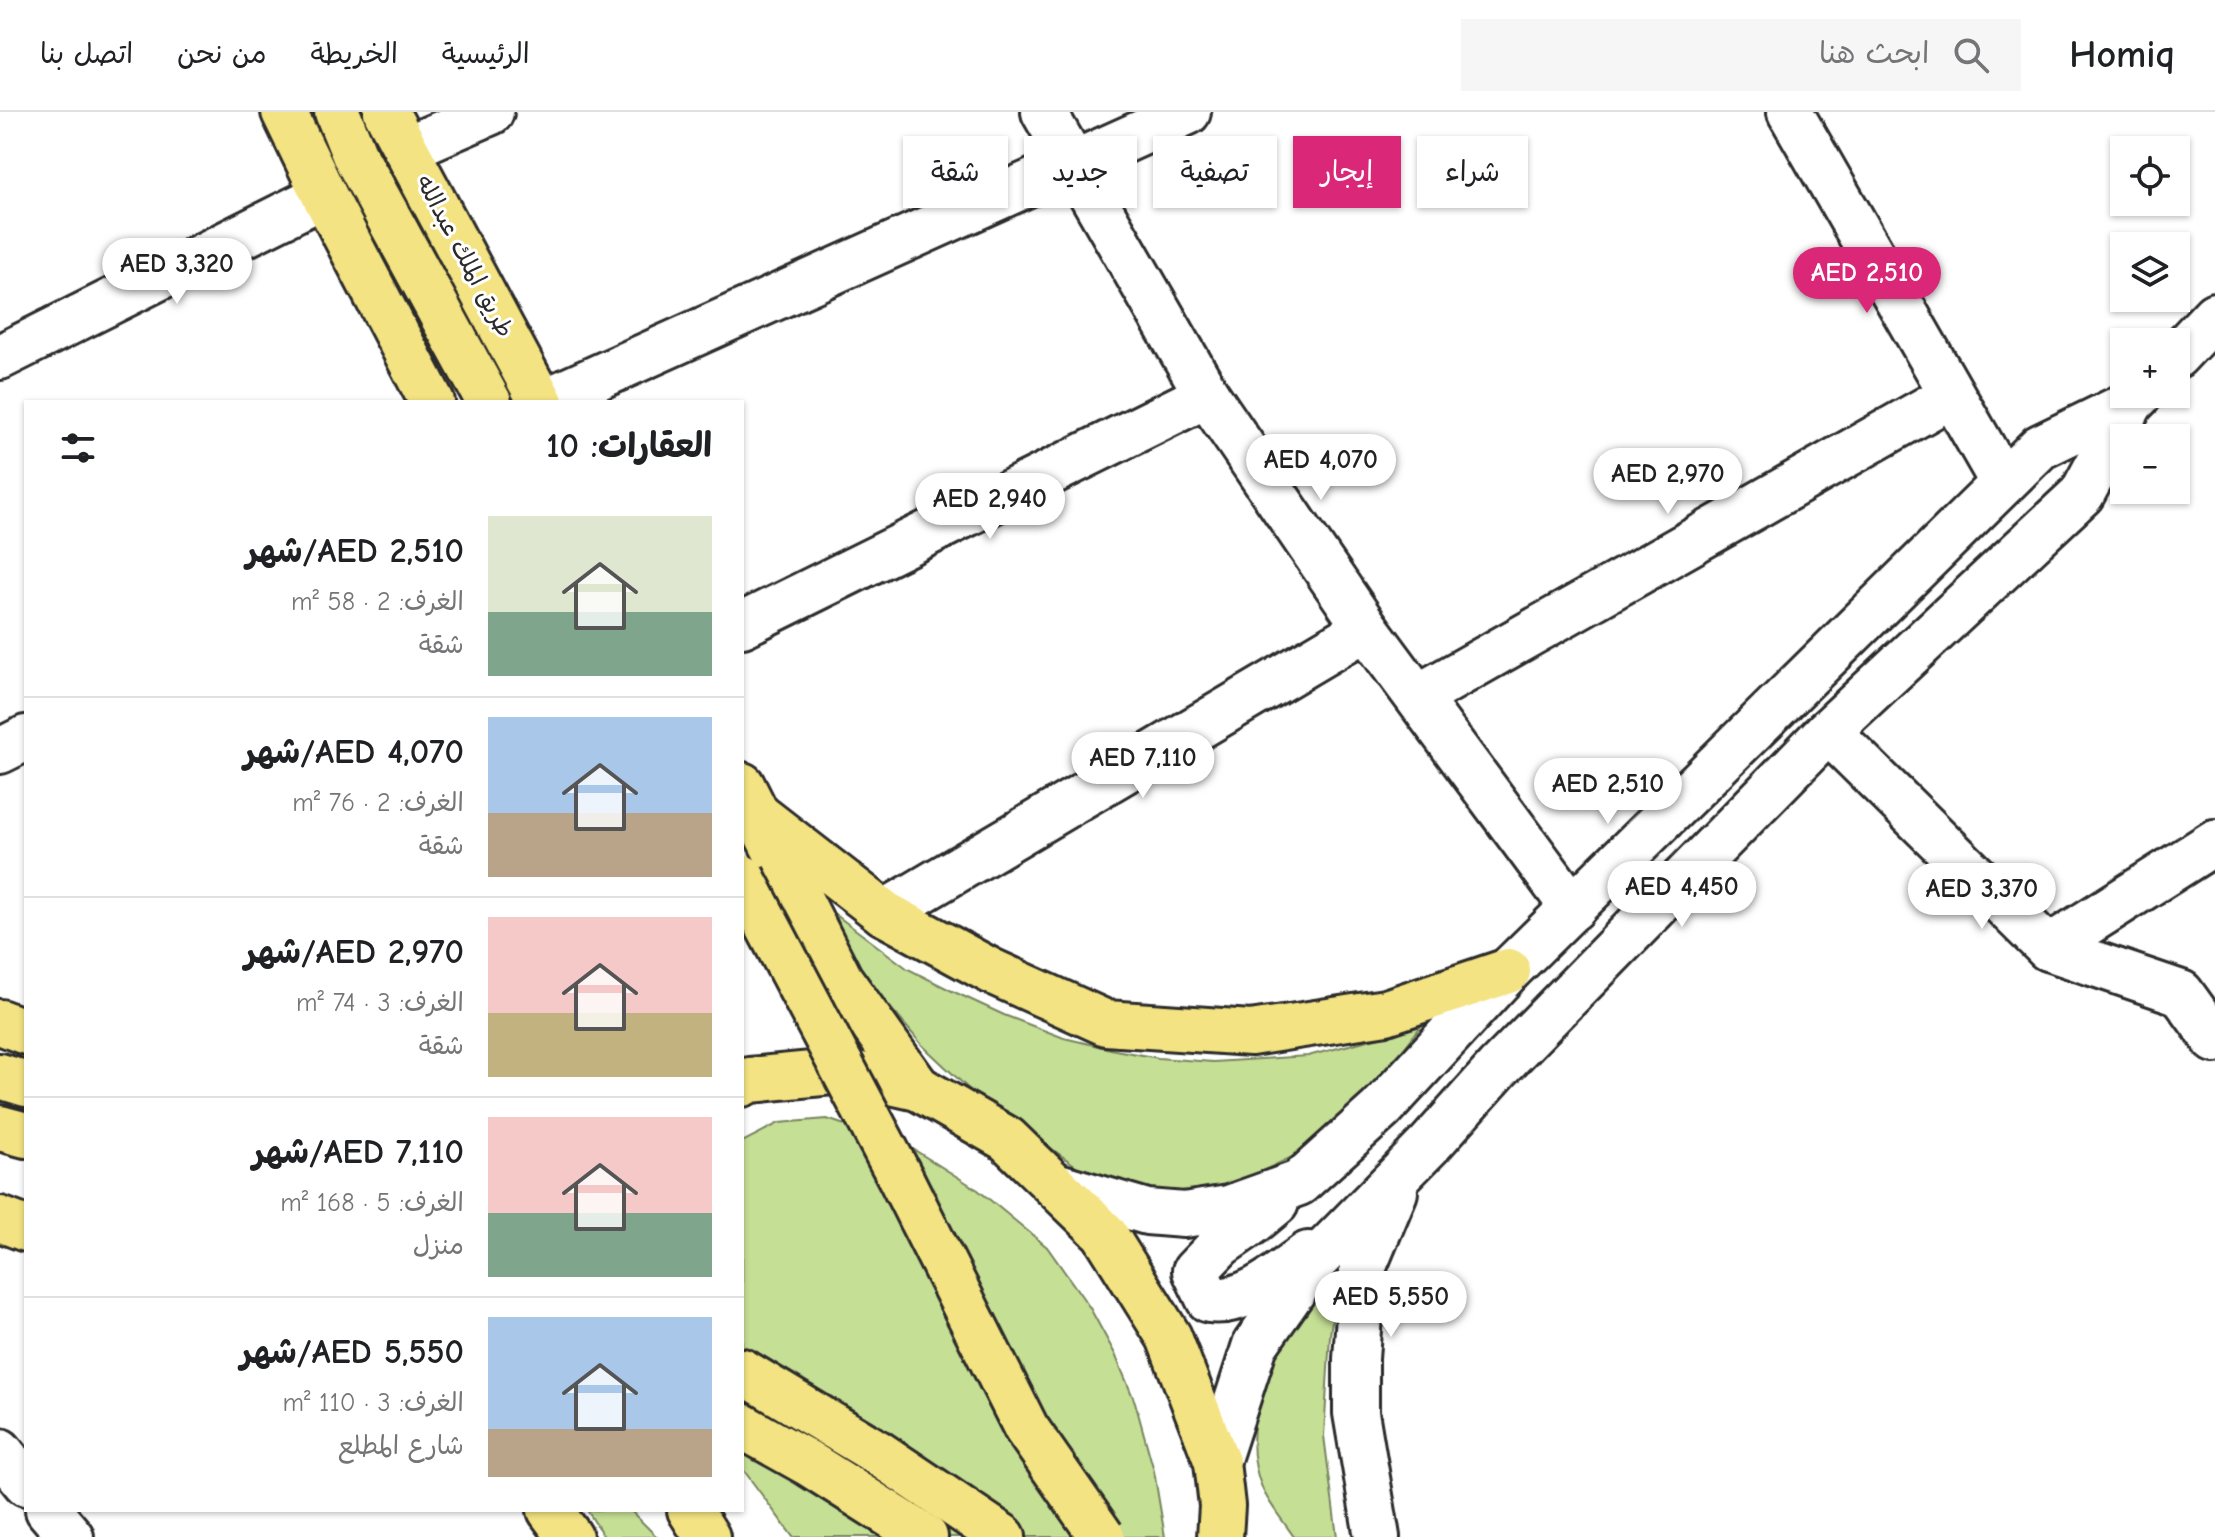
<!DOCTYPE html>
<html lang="ar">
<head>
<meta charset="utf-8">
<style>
	:root { --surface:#fff; --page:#f6f6f6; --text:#202124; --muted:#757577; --line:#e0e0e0; --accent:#db2777 }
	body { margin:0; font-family:"Comic Neue","Playpen Sans Arabic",sans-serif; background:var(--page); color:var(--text); direction:rtl; height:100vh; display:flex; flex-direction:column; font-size:30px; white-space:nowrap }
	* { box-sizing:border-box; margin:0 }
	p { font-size:26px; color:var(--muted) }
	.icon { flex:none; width:44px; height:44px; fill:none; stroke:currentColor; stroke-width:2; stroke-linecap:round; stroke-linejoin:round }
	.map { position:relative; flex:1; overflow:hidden; direction:ltr }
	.details { position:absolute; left:24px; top:288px; width:720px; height:1112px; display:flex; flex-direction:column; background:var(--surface); border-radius:0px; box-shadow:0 2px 6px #0004; direction:rtl }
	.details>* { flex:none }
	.banner { position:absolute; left:768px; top:24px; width:760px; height:72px; direction:rtl; display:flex; gap:16px }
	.controls { position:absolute; left:2110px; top:24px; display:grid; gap:16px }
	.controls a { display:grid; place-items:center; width:80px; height:80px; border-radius:0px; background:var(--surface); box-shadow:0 2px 6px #0004; font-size:40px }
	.price { position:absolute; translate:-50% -68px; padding:0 18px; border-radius:28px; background:#fff; color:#222; font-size:26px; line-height:52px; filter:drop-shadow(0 2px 4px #0008) }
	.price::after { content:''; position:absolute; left:50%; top:48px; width:24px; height:18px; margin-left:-12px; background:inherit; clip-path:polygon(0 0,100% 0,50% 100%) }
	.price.current { background:var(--accent); color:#fff }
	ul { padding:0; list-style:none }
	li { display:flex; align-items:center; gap:24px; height:200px; padding:0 32px }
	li+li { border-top:2px solid var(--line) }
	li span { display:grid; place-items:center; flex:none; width:224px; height:160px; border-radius:0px; color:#555 }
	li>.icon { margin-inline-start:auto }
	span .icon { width:96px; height:96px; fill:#fffc; stroke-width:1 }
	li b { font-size:34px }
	h2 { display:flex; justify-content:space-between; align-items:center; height:96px; padding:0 32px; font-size:34px }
	.pill { padding:0 28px; border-radius:0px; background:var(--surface); box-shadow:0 2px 6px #0004; font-size:28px; line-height:72px }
	.pill.current { background:var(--accent); color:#fff }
	header { display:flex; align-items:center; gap:48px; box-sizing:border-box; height:112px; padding:0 40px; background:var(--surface); border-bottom:2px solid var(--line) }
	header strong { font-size:38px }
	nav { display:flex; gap:44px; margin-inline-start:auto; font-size:28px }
	.search { width:560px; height:72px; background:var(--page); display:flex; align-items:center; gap:20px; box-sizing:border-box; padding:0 28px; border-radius:0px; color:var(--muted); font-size:30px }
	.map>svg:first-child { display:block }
	.green { fill:#c5df95; stroke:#788560; stroke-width:2 }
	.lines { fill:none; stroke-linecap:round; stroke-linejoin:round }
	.minor-casing { stroke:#2b2b2b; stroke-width:50 }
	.major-casing { stroke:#2b2b2b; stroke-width:50 }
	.highway-casing { stroke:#2b2b2b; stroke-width:50 }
	.minor { stroke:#fff; stroke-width:44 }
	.major { stroke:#f4e382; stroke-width:44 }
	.highway { stroke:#f4e382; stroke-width:44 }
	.highway-bridge-casing { stroke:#2b2b2b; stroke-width:50; stroke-linecap:butt }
	.highway-bridge { stroke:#f4e382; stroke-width:44 }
	.labels { text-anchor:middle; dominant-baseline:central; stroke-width:6; stroke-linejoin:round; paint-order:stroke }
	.street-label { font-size:24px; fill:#2b2b2b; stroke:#fff }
</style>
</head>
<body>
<header>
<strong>Homiq</strong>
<div class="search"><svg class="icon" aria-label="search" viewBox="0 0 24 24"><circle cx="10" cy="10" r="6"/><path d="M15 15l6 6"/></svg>ابحث هنا</div>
<nav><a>الرئيسية</a><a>الخريطة</a><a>من نحن</a><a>اتصل بنا</a></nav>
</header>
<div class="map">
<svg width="2215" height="1425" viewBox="0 0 2215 1425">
	<rect width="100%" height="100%" fill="#fff"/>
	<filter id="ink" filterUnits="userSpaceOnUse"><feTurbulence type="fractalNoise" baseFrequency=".0125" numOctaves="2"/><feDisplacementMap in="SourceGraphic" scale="16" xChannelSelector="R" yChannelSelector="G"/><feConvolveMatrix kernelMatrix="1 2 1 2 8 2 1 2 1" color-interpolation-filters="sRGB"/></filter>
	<g filter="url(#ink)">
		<g class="green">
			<polygon points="836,803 908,857 950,878 1004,903 1064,926 1115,938 1158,946 1213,950 1308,944 1421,914 1377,972 1340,1010 1292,1045 1230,1074 1183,1081 1134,1078 1086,1061 973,981 922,933 863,863 844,827"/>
			<polygon points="827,1007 908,1034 978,1078 1047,1135 1090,1196 1115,1242 1135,1290 1154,1359 1165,1425 793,1425 742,1356 742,1030 779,1011"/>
			<path d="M1340 1150 1330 1223 1324 1324 1337 1425H1294C1284 1410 1271 1395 1263 1378 1242 1331 1258 1274 1280 1229 1290 1207 1324 1171 1340 1150Z"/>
			<polygon points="587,1398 630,1398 657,1425 604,1425"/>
		</g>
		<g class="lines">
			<g class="minor-casing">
				<g id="minor">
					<polyline points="1044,0 1207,283 1366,516 1573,796"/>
					<polyline points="1790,0 2003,371"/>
					<polyline points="408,36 491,0"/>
					<polyline points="2176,244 2215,203"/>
					<polyline points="0,245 324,83"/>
					<polyline points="543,290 1188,0"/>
					<polyline points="742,513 1207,283"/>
					<polyline points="1418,585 1952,283"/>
					<polyline points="1828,619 2048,836 2181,881 2215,928"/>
					<polyline points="0,639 26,626"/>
					<polyline points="884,801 1366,516"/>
					<polyline points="2048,836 2215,730"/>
					<polyline points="1055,1073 1147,1100 1184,1103 1229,1096 1299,1071 1381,997 1508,859 2040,335 2131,291"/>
					<path d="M1276 1091 1253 1110 1221 1132 1195 1159 1209 1188C1245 1193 1280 1162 1308 1142"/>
					<polyline points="0,1339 26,1371"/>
					<polyline points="1217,1350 1255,1233 1312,1152 1430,1032 1498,956 1828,619 2082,382 2131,291 2140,282"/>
					<polyline points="48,1398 71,1425"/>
					<polyline points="1377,1425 1356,1301 1356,1247 1362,1159 1395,1080"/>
				</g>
			</g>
			<g class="major-casing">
				<g id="major">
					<polyline points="0,910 26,920"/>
					<polyline points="0,964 26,972"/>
					<polyline points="742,972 750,968 843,959 918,976 1007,1027 1104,1121 1169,1225 1217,1350 1222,1394 1220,1425"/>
					<polyline points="0,1016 26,1023"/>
					<polyline points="0,1107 26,1117"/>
					<polyline points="742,1259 878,1341 1003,1425"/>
					<polyline points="742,1314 808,1351 925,1425"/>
					<polyline points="550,1398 570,1425"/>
					<polyline points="690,1398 707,1425"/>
				</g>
			</g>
			<g class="highway-casing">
				<g id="highway">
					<polyline points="284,0 324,83 432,290"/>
					<polyline points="337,0 354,42 489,290"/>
					<polyline points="386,0 541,290"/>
					<polyline points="742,673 840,867 918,976"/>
					<polyline points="759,704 884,801 991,859 1106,911 1251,921 1386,900 1508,859"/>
				</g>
			</g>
			<use href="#minor" class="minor"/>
			<use href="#major" class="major"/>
			<use href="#highway" class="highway"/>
			<g class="highway-bridge-casing">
				<polyline id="highway-bridge" points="742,765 900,1065 1026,1316 1102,1425"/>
			</g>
			<use href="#highway-bridge" class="highway-bridge"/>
		</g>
	</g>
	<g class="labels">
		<g class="street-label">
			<text transform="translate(465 144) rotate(62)">طريق الملك عبدالله</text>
		</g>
	</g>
</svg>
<div class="controls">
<a><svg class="icon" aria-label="locate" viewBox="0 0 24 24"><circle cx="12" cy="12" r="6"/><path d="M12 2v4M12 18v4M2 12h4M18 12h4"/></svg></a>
<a><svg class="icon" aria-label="layers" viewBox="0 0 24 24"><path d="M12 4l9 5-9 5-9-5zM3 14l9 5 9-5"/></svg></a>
<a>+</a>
<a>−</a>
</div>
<b class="price" style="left:177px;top:194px">AED 3,320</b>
<b class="price current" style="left:1867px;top:203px">AED 2,510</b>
<b class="price" style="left:1321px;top:390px">AED 4,070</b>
<b class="price" style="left:1668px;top:404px">AED 2,970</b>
<b class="price" style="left:990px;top:429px">AED 2,940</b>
<b class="price" style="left:1143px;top:688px">AED 7,110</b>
<b class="price" style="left:1608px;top:714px">AED 2,510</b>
<b class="price" style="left:1682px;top:817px">AED 4,450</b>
<b class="price" style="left:1982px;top:819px">AED 3,370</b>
<b class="price" style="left:1391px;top:1227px">AED 5,550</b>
<div class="banner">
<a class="pill">شراء</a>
<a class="pill current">إيجار</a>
<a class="pill">تصفية</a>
<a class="pill">جديد</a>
<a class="pill">شقة</a>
</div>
<section class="details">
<h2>العقارات: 10<svg class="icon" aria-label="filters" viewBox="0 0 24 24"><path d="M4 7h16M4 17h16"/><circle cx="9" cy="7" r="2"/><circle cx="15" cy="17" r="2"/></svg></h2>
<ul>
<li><span style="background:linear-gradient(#dfe7d0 60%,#7fa58c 0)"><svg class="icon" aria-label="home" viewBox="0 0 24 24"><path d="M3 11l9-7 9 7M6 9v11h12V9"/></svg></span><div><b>AED 2,510/شهر</b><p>الغرف: 2 · 58 m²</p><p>شقة</p></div></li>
<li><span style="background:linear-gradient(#a9c7e8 60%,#b9a48a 0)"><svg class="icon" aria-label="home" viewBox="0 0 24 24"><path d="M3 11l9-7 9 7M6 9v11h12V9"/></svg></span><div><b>AED 4,070/شهر</b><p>الغرف: 2 · 76 m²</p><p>شقة</p></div></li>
<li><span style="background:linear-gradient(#f6c9c9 60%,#c2b280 0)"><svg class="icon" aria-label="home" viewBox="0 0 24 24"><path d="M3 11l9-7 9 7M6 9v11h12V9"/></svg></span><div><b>AED 2,970/شهر</b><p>الغرف: 3 · 74 m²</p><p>شقة</p></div></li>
<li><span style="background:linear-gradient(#f6c9c9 60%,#7fa58c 0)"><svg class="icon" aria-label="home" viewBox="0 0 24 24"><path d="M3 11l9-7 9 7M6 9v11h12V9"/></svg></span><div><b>AED 7,110/شهر</b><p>الغرف: 5 · 168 m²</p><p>منزل</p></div></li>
<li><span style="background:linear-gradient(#a9c7e8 70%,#b9a48a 0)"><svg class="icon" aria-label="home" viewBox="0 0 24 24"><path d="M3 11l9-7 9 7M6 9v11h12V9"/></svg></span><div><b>AED 5,550/شهر</b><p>الغرف: 3 · 110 m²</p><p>شارع المطلع</p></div></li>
</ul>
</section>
</div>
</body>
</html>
